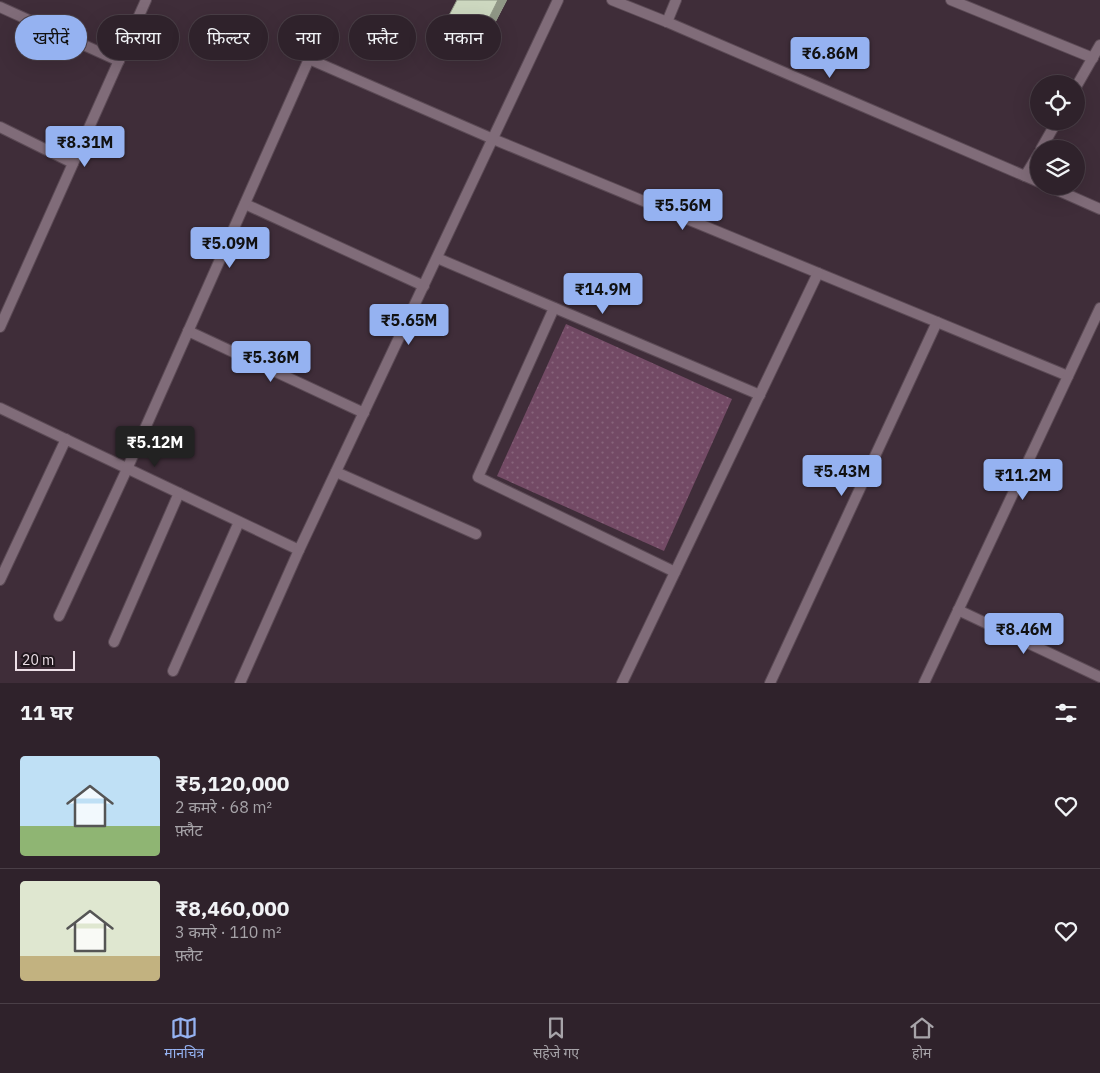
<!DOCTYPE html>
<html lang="hi">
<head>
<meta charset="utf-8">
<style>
	:root { --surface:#2f222b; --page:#3b2f37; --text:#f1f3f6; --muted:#a7a4a9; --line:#4a3f47; --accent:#95b2f1 }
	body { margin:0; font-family:"IBM Plex Sans","Noto Sans Devanagari",sans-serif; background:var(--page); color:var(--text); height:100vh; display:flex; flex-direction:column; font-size:19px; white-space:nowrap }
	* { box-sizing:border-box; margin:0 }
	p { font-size:16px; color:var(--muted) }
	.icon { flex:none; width:28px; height:28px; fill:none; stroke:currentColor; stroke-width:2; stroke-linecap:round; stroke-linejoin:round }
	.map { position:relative; height:683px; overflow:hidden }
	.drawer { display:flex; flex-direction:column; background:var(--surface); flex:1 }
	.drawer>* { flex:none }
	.top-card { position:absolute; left:15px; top:15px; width:500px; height:45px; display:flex; gap:10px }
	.buttons { position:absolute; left:1030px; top:75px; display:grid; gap:10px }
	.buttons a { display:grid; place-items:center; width:55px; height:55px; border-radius:50%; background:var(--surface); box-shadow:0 5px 20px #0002,0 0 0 1px var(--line); font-size:25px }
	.scale { position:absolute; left:15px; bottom:12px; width:60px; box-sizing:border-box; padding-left:5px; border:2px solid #ede0e8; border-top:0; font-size:14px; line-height:18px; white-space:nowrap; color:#ede0e8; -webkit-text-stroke:4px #21181e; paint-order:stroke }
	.price { position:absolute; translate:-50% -42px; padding:0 11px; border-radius:5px; background:var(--accent); color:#111; font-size:16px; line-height:32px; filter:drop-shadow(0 1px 2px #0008) }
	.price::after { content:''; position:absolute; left:50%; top:30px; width:15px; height:11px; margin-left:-8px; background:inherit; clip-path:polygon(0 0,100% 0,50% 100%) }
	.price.active { background:#222; color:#fff }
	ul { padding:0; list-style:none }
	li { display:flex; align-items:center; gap:15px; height:125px; padding:0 20px }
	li+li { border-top:1px solid var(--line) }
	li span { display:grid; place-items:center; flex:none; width:140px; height:100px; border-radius:5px; color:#555 }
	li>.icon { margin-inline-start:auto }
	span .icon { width:60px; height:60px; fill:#fffc; stroke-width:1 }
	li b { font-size:21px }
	h2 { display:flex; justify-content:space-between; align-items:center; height:60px; padding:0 20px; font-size:21px }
	.pill { padding:0 18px; border-radius:22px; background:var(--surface); box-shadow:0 5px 20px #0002,0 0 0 1px var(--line); font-size:18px; line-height:45px }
	.pill.active { background:var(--accent); color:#111 }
	.menu { display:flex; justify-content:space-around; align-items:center; height:70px; border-top:1px solid var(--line); background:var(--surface); font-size:14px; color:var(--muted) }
	.menu a { display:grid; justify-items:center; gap:2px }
	.menu .active { color:var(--accent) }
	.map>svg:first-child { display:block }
	.green { fill:url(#green-dots) }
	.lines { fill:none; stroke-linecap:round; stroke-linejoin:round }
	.service-casing { stroke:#5b4a55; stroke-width:12 }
	.minor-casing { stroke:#5b4a55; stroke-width:12 }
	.tertiary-casing { stroke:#5b4a55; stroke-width:12 }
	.service { stroke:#806c79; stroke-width:10 }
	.minor { stroke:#806c79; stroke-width:10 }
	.tertiary { stroke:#806c79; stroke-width:10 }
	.wall { fill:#b0baa5 }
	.shaded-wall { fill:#909786 }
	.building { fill:#cdd8c0; stroke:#909786 }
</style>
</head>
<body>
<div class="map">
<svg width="1100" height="683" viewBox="0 0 1100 683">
	<defs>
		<pattern id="green-dots" width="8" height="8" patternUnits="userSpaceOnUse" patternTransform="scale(1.25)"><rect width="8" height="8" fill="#734a65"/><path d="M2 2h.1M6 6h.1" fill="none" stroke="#87647b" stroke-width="1.8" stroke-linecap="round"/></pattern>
	</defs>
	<rect width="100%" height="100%" fill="#3f2d39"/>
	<polygon class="green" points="566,324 732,399 664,551 497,476"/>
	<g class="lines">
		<g class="service-casing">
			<g id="service">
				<polyline points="951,0 1093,58"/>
				<polyline points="0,7 119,61"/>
				<polyline points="0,127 73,163"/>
				<polyline points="0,580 66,439"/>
				<polyline points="59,616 127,469"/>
				<polyline points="114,642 179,493"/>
				<polyline points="173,671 239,522"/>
			</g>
		</g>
		<g class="minor-casing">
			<g id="minor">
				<polyline points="667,22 676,0"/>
				<polyline points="1076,87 1100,45"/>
				<polyline points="1041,149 1057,121"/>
				<polyline points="1025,176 1039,153"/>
				<polyline points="245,204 424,286"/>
				<polyline points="437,258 760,395"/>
				<polyline points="554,308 478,477 675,572"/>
				<polyline points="188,331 364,413"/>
				<polyline points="0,408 299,550"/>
				<polyline points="127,469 309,59 493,139 1068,376"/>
				<polyline points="336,472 476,534"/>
				<polyline points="958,610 1100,677"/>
				<polyline points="240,683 299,550 558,0"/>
				<polyline points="622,683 818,273"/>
				<polyline points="770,683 937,322"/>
				<polyline points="924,683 1100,308"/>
			</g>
		</g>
		<g class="tertiary-casing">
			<g id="tertiary">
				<polyline points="612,0 667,22 1039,182"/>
				<polyline points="1048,186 1100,209"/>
				<polyline points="0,327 146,0"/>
			</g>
		</g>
		<use href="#service" class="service"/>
		<use href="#minor" class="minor"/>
		<use href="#tertiary" class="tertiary"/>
	</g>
	<polygon class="wall" points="507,0 478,56 445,39 445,23"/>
	<polygon class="shaded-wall" points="498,0 507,0 478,56 478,40"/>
	<polygon class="building" points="457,0 498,0 478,40 445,23"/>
</svg>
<div class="buttons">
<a><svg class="icon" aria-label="locate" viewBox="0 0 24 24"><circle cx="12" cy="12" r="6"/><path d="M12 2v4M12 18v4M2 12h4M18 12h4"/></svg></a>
<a><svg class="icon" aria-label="layers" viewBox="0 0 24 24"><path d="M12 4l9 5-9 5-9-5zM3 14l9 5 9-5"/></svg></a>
</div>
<div class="scale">20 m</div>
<b class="price" style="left:830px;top:79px">₹6.86M</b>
<b class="price" style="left:85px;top:168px">₹8.31M</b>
<b class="price" style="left:683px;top:231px">₹5.56M</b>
<b class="price" style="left:230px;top:269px">₹5.09M</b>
<b class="price" style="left:603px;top:315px">₹14.9M</b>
<b class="price" style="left:409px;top:346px">₹5.65M</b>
<b class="price" style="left:271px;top:383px">₹5.36M</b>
<b class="price active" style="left:155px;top:468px">₹5.12M</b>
<b class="price" style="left:842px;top:497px">₹5.43M</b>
<b class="price" style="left:1023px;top:501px">₹11.2M</b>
<b class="price" style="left:1024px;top:655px">₹8.46M</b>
<div class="top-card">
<a class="pill active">खरीदें</a>
<a class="pill">किराया</a>
<a class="pill">फ़िल्टर</a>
<a class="pill">नया</a>
<a class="pill">फ़्लैट</a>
<a class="pill">मकान</a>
</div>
</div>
<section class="drawer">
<h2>11 घर<svg class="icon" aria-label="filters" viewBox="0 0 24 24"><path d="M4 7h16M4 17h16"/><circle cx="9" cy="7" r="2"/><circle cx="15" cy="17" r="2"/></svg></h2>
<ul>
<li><span style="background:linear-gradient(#bfe0f5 70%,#8fb573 0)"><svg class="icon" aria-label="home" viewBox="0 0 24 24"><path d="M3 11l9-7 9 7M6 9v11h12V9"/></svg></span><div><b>₹5,120,000</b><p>2 कमरे · 68 m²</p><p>फ़्लैट</p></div><svg class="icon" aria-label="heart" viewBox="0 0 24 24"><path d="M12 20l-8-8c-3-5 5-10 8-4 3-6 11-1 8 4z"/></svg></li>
<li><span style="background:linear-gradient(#dfe7d0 75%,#c2b280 0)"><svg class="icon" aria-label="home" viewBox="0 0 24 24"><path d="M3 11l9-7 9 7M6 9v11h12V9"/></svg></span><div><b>₹8,460,000</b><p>3 कमरे · 110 m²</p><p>फ़्लैट</p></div><svg class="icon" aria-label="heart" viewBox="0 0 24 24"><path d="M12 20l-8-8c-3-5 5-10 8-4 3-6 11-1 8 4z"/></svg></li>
</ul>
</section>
<nav class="menu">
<a class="active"><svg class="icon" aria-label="map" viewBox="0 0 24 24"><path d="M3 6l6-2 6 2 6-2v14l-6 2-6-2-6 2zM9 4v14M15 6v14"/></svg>मानचित्र</a>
<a><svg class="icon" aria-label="saved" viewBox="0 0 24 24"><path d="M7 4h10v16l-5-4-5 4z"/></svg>सहेजे गए</a>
<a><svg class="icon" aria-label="home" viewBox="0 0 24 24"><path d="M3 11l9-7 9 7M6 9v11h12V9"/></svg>होम</a>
</nav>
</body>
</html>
